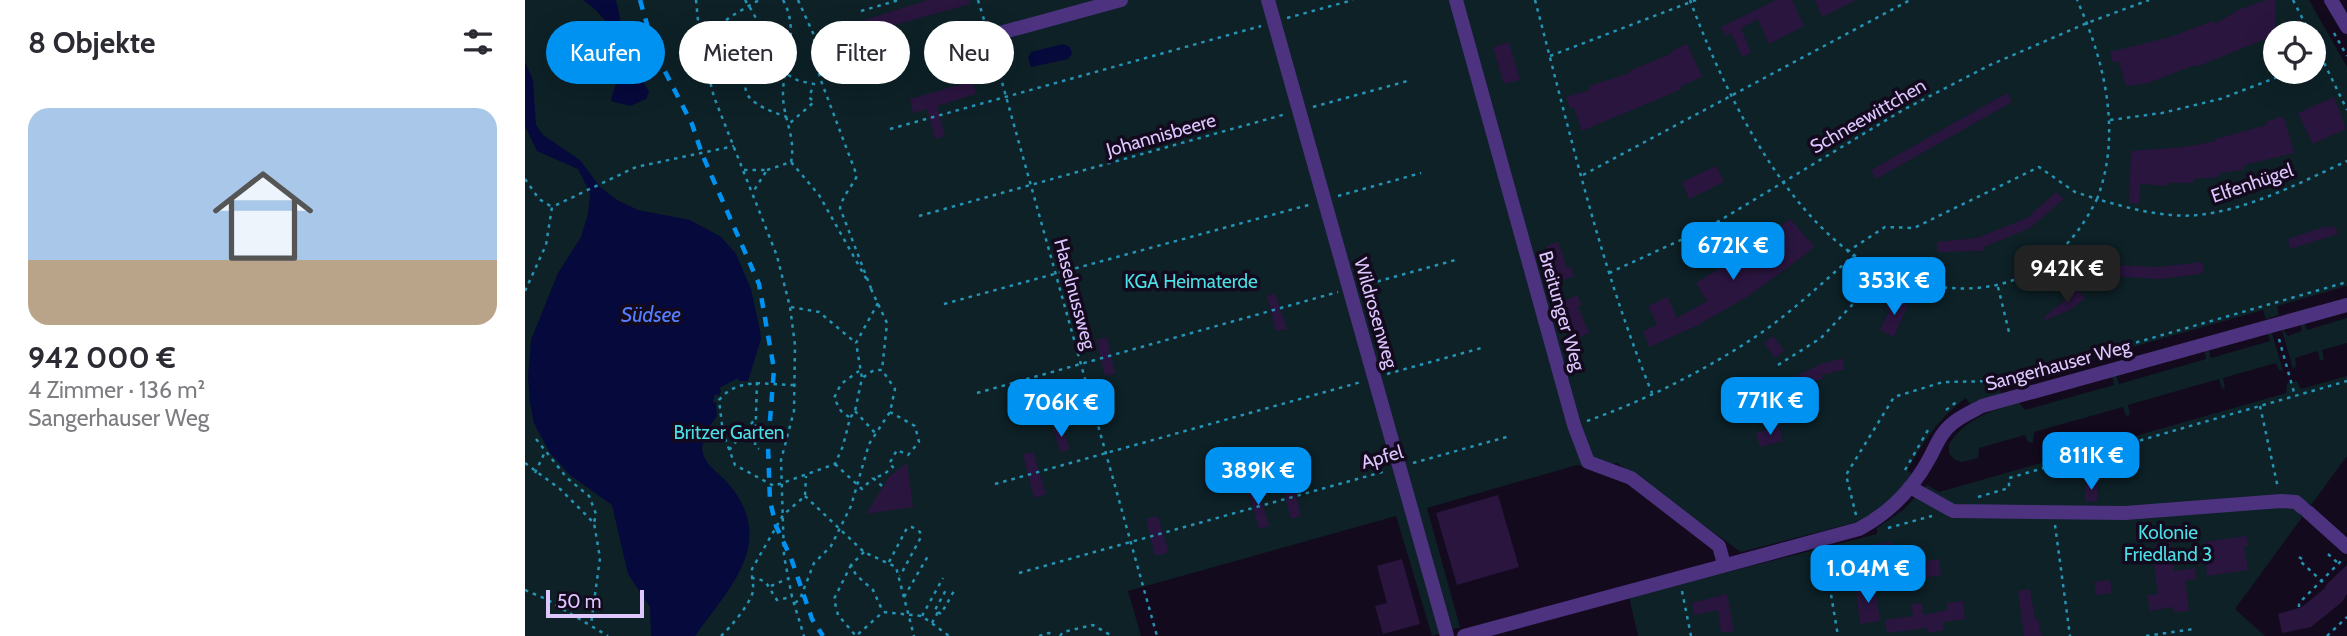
<!DOCTYPE html>
<html lang="de">
<head>
<meta charset="utf-8">
<style>
	:root { --surface:#fff; --page:#f7f7f7; --text:#2b2b33; --muted:#7c7c81; --accent:#0092f1 }
	body { margin:0; font-family:Cabin,sans-serif; background:var(--page); color:var(--text); height:100vh; display:flex; flex-direction:column; font-size:26px; white-space:nowrap }
	* { box-sizing:border-box; margin:0 }
	p { font-size:23px; color:var(--muted) }
	.icon { flex:none; width:38px; height:38px; fill:none; stroke:currentColor; stroke-width:2; stroke-linecap:round; stroke-linejoin:round }
	.map { position:relative; flex:1; overflow:hidden }
	.panel { display:flex; flex-direction:column; background:var(--surface); width:525px }
	.panel>* { flex:none }
	.banner { position:absolute; left:21px; top:21px; width:665px; height:63px; display:flex; gap:14px }
	.buttons { position:absolute; left:1738px; top:21px; display:grid; gap:14px }
	.buttons a { display:grid; place-items:center; width:63px; height:63px; border-radius:50%; background:var(--surface); box-shadow:0 7px 28px #0002; font-size:35px }
	.scale { position:absolute; left:21px; bottom:18px; width:98px; box-sizing:border-box; padding-left:7px; border:4px solid #dec6ff; border-top:0; font-size:19px; line-height:24px; white-space:nowrap; color:#dec6ff; -webkit-text-stroke:5px #130a1d; paint-order:stroke }
	.price { position:absolute; translate:-50% -60px; padding:0 16px; border-radius:14px; background:var(--accent); color:#fff; font-size:23px; line-height:46px; filter:drop-shadow(0 2px 4px #0008) }
	.price::after { content:''; position:absolute; left:50%; top:42px; width:21px; height:16px; margin-left:-10px; background:inherit; clip-path:polygon(0 0,100% 0,50% 100%) }
	.price.selected { background:#222; color:#fff }
	ul { padding:0; list-style:none }
	li { display:grid; align-content:center; gap:14px; height:371px; padding:0 28px }
	li span { display:grid; place-items:center; height:217px; border-radius:21px; color:#555 }
	li>.icon { margin-inline-start:auto }
	span .icon { width:126px; height:126px; fill:#fffc; stroke-width:1 }
	li b { font-size:30px }
	h2 { display:flex; justify-content:space-between; align-items:center; height:84px; padding:0 28px; font-size:30px }
	.tag { padding:0 24px; border-radius:32px; background:var(--surface); box-shadow:0 7px 28px #0002; font-size:24px; line-height:63px }
	.tag.selected { background:var(--accent); color:#fff }
	main { display:flex; flex:1; min-height:0 }
	.map>svg:first-child { display:block }
	.green { fill:#0d2127; fill-rule:evenodd }
	.water { fill:#06093b }
	.building { fill:#2a153f }
	.lines { fill:none; stroke-linecap:round; stroke-linejoin:round }
	.path { stroke:#2593b4; stroke-width:2.5; stroke-dasharray:3.5 5; stroke-linecap:butt }
	.minor { stroke:#4c327f; stroke-width:14 }
	.rail { stroke:#0092f1; stroke-width:4.5; stroke-dasharray:10 9; stroke-linecap:butt }
	.labels { text-anchor:middle; dominant-baseline:central; stroke-width:7; stroke-linejoin:round; paint-order:stroke }
	.street-label { font-size:19px; fill:#dec6ff; stroke:#130a1d }
	.park-label { font-size:19px; fill:#4cdee5; stroke:#130a1d }
	.water-label { font-size:21px; font-style:italic; fill:#547eff; stroke:#130a1d }
</style>
</head>
<body>
<main>
<section class="panel">
<h2>8 Objekte<svg class="icon" aria-label="filters" viewBox="0 0 24 24"><path d="M4 7h16M4 17h16"/><circle cx="9" cy="7" r="2"/><circle cx="15" cy="17" r="2"/></svg></h2>
<ul>
<li><span style="background:linear-gradient(#a9c7e8 70%,#b9a48a 0)"><svg class="icon" aria-label="home" viewBox="0 0 24 24"><path d="M3 11l9-7 9 7M6 9v11h12V9"/></svg></span><div><b>942 000 €</b><p>4 Zimmer · 136 m²</p><p>Sangerhauser Weg</p></div></li>
</ul>
</section>
<div class="map">
<svg width="1822" height="636" viewBox="0 0 1822 636">
	<rect width="100%" height="100%" fill="#130a1d"/>
	<g class="green">
		<path d="M0 0H1784L1822 67V286L1752 306 1754 315 1741 319 1738 310 1475 385 1476 394 1446 406 1441 398C1413 418 1399 442 1382 470L1389 476 1377 495 1336 521 1216 552 1092 463 1070 468 1052 465 902 508 935 627 907 636 871 516 603 591 616 636H0ZM1750 33H1788V72H1750Z"/>
		<polygon points="1822,318 1822,343 1797,350 1799,359 1795,361 1793,351 1770,358 1771,366 1768,369 1756,327 1763,336 1777,331 1775,322 1779,321 1782,330"/>
		<path d="M1746 330 1758 371 1754 370 1751 363 1698 378 1700 388 1697 389 1694 379 1603 405 1605 415 1601 416 1598 407 1509 432 1508 443 1503 442 1500 435 1454 448 1453 458 1437 462 1430 460 1424 454V444C1440 419 1467 410 1494 402L1500 410 1589 385 1587 376 1591 375 1594 384 1681 359 1679 349 1683 348 1686 358 1745 341 1743 334Z"/>
		<polygon points="1822,376 1822,456 1710,609 1740,636 1113,636 1104,597 1352,534 1352,528 1378,510 1402,485 1414,492 1761,393 1762,383 1772,381 1776,389"/>
	</g>
	<g class="water">
		<path d="M58 0H91L103 54 124 92 121 99 105 106 86 101C87 92 92 84 93 75 95 42 85 18 58 0Z"/>
		<polygon points="538,44 545,47 547,54 543,59 506,67 503,58 506,52"/>
		<path d="M0 62 8 80 11 125 18 135 55 160 75 187 92 200 113 210 165 220 196 237 211 254 226 289 235 331 236 339 223 381H214L213 378 194 388 196 391 194 396 190 394 188 402 191 403 192 416 183 428 177 447C177 462 191 471 201 481 254 540 206 586 170 636H126L125 607 103 574 87 505 45 475 25 453 9 423 5 404 3 377 6 340 33 273 56 237 63 214 65 193 53 169 12 151 0 126Z"/>
	</g>
	<g class="building">
		<polygon points="403,0 444,0 445,4 315,40 311,29"/>
		<polygon points="1251,0 1267,0 1279,26 1244,44 1233,19 1216,28 1226,53 1217,57 1206,33 1201,36 1196,27"/>
		<polygon points="1290,0 1331,0 1297,17"/>
		<polygon points="1741,0 1750,0 1750,36 1741,41 1740,39 1671,67 1670,65 1623,83 1601,86 1594,61 1588,63 1585,52 1645,37 1688,21 1690,24 1713,10"/>
		<polygon points="984,42 995,80 979,84 968,47"/>
		<polygon points="1162,44 1177,77 1156,86 1157,89 1057,131 1049,107 1045,108 1041,97 1065,90 1064,86 1105,73 1104,71 1148,53 1147,51"/>
		<polygon points="448,81 451,94 412,106 420,136 410,139 402,109 388,113 385,99"/>
		<polygon points="1482,93 1487,102 1351,179 1346,170"/>
		<polygon points="1809,97 1821,129 1788,144 1773,113"/>
		<polygon points="1756,117 1759,118 1769,153 1719,165 1719,170 1694,173 1694,177 1669,179 1669,183 1642,183 1642,186 1615,184 1614,204 1604,203 1606,151 1660,147 1691,141 1690,139 1742,125 1741,122"/>
		<polygon points="1191,166 1199,182 1164,199 1157,182"/>
		<polygon points="1531,192 1539,199 1505,228 1459,247 1459,251 1412,252 1412,242 1452,238 1502,218"/>
		<polygon points="1265,219 1289,246 1281,254 1222,297 1173,325 1124,347 1118,331 1132,325 1123,306 1143,297 1152,318 1182,301 1171,283 1228,248"/>
		<polygon points="1802,226 1803,228 1810,226 1813,234 1765,249 1763,239"/>
		<polygon points="1033,242 1042,268 1046,267 1049,276 1033,282 1021,246"/>
		<polygon points="1677,262 1679,273 1653,277 1634,279 1585,276 1586,265 1633,267"/>
		<polygon points="1553,290 1560,298 1547,309 1521,320 1519,317"/>
		<polygon points="750,293 762,329 751,331 742,296"/>
		<polygon points="1052,295 1057,305 1053,307 1064,333 1053,338 1037,302"/>
		<polygon points="1364,299 1383,304 1369,337 1355,330 1364,311 1361,310"/>
		<polygon points="1248,336 1259,351 1250,358 1239,343"/>
		<polygon points="582,337 590,374 580,376 571,340"/>
		<polygon points="1317,358 1320,369 1297,375 1298,378 1284,384 1282,380 1269,383 1267,378 1296,364"/>
		<polygon points="537,426 545,449 535,452 528,429"/>
		<polygon points="1254,426 1258,441 1235,447 1231,433"/>
		<polygon points="508,452 521,494 509,498 498,454"/>
		<polygon points="382,463 388,507 341,514 364,477"/>
		<polygon points="766,474 776,516 766,519 755,477"/>
		<polygon points="1572,483 1572,501 1560,502 1560,484"/>
		<polygon points="732,485 744,526 734,529 722,487"/>
		<polygon points="973,495 994,567 932,585 911,513"/>
		<polygon points="633,516 643,549 642,553 630,556 621,519"/>
		<polygon points="1722,536 1723,546 1719,546 1723,570 1682,576 1679,542"/>
		<polygon points="1366,542 1368,554 1324,559 1323,548"/>
		<polygon points="1645,542 1649,571 1670,568 1671,579 1660,580 1664,611 1649,612 1648,607 1625,611 1622,595 1633,594 1627,550 1631,550 1630,544"/>
		<polygon points="877,559 895,624 858,634 850,606 862,603 852,566"/>
		<polygon points="1414,559 1416,575 1398,578 1396,562"/>
		<polygon points="1822,565 1822,594 1817,602 1786,627 1757,633 1753,614 1777,607 1800,588 1801,585"/>
		<polygon points="1585,580 1587,593 1571,595 1569,582"/>
		<polygon points="1350,587 1355,621 1335,624 1331,589"/>
		<polygon points="1505,589 1510,619 1513,618 1516,636 1499,636 1493,591"/>
		<polygon points="1202,594 1209,631 1196,633 1193,610 1169,615 1167,603"/>
		<polygon points="1438,601 1440,619 1418,622 1419,630 1403,633 1402,628 1362,633 1360,620 1388,616 1386,604 1397,603 1398,615 1422,610 1422,603"/>
	</g>
	<g class="lines">
		<g class="path">
			<polyline points="171,0 175,42 189,97 252,256 265,307 270,345 269,411 256,460 259,556 267,597 279,636"/>
			<path d="M220 0C227 11 235 22 235 35 237 77 187 92 262 117"/>
			<path d="M258 0C276 32 257 65 258 97 259 120 271 138 266 162"/>
			<path d="M273 0 288 33 295 78 332 176C326 188 318 195 315 208L347 291"/>
			<polyline points="453,0 460,23"/>
			<path d="M1010 0C1045 132 1075 266 1127 393"/>
			<path d="M1165 0C1199 92 1265 229 1358 272"/>
			<polyline points="1768,0 1785,33"/>
			<polyline points="336,11 374,0"/>
			<polyline points="762,18 828,0"/>
			<polyline points="1809,33 1822,56"/>
			<polyline points="1788,40 1822,110"/>
			<polyline points="175,42 205,17 234,0"/>
			<polyline points="468,50 632,636"/>
			<polyline points="1025,56 1171,0"/>
			<polyline points="1788,63 1798,59"/>
			<polyline points="263,75 274,81 289,84 284,97 289,102 265,123"/>
			<polyline points="788,107 886,80"/>
			<polyline points="1585,120 1637,113 1695,99 1766,72"/>
			<polyline points="365,129 736,26"/>
			<polyline points="219,170 242,170 228,192"/>
			<polyline points="242,170 266,162 294,195 342,280"/>
			<polyline points="1058,175 1385,0"/>
			<polyline points="0,179 14,199 27,207"/>
			<polyline points="813,196 896,173"/>
			<polyline points="394,216 761,114"/>
			<path d="M1322 252 1360 227 1389 228 1514 167 1550 192 1572 199C1597 134 1580 62 1552 0"/>
			<polyline points="1084,273 1184,227 1378,110 1465,65 1562,23 1624,0"/>
			<polyline points="836,286 934,259"/>
			<polyline points="1473,287 1484,332"/>
			<polyline points="346,289 362,323 357,370"/>
			<polyline points="0,291 21,245 27,207 111,167 209,146"/>
			<polyline points="419,304 787,204"/>
			<polyline points="266,307 294,312 331,343"/>
			<polyline points="1754,339 1770,396"/>
			<path d="M1253 365 1296 338 1358 272C1447 306 1527 290 1572 199 1596 206 1621 213 1646 215 1703 221 1772 184 1822 161"/>
			<polyline points="862,374 960,347"/>
			<polyline points="232,382 230,446 234,449"/>
			<path d="M269 385C241 385 214 376 194 400L198 433 210 465 249 486 310 464 318 446 325 418 330 411 337 378 331 343 353 303"/>
			<polyline points="452,393 813,292"/>
			<polyline points="1735,406 1753,488"/>
			<polyline points="1421,410 1434,400"/>
			<polyline points="330,411 351,434"/>
			<polyline points="324,417 316,411 309,398 316,384 334,371"/>
			<path d="M1062 421C1121 400 1181 370 1233 335 1267 312 1297 283 1328 256"/>
			<polyline points="11,439 42,478 64,496 71,514 69,523"/>
			<polyline points="204,450 231,418"/>
			<polyline points="0,463 35,489 69,523 75,558 66,624"/>
			<polyline points="888,463 985,436"/>
			<polyline points="310,464 337,489 348,478"/>
			<polyline points="1380,470 1403,430"/>
			<polyline points="10,473 19,454"/>
			<polyline points="470,484 836,382"/>
			<polyline points="357,486 348,478 358,475 368,467 364,464 372,450 383,455 394,442 390,426 365,412"/>
			<polyline points="280,496 339,552 371,567 389,636"/>
			<polyline points="1453,497 1484,488 1484,478 1822,381"/>
			<polyline points="1331,515 1321,475 1369,397 1418,382 1477,381 1822,282"/>
			<polyline points="1530,525 1545,636"/>
			<polyline points="1363,528 1407,516"/>
			<polyline points="339,552 326,565 331,575 348,590 358,612"/>
			<polyline points="1299,553 1313,636"/>
			<polyline points="1803,554 1814,564"/>
			<polyline points="1774,557 1777,559 1775,561 1801,585"/>
			<polyline points="364,562 382,528 387,527 395,532 396,537 375,576"/>
			<polyline points="326,565 309,599 313,615 331,636 358,612 397,616 424,636"/>
			<polyline points="494,573 861,471"/>
			<path d="M226 578C244 579 243 588 252 600L267 597"/>
			<polyline points="246,586 262,579"/>
			<polyline points="0,590 21,599 83,636"/>
			<polyline points="1157,591 1166,636"/>
			<polyline points="379,597 403,556"/>
			<polyline points="270,603 275,599 289,563 306,546 326,506 344,444 365,412 370,389 357,370 349,370 337,378"/>
			<polyline points="1774,607 1774,603 1817,560"/>
			<polyline points="413,612 416,614 429,591"/>
			<polyline points="397,616 418,578"/>
			<polyline points="407,623 413,612 410,610 422,588"/>
			<path d="M196 636C205 628 226 603 228 591 229 584 226 577 227 569L258 515 280 496 281 476"/>
			<polyline points="514,636 524,633 529,636"/>
			<polyline points="535,636 538,632 568,625 587,636"/>
			<polyline points="1621,636 1669,629"/>
			<polyline points="1802,636 1822,617"/>
		</g>
		<g class="minor">
			<polyline points="743,0 922,636"/>
			<polyline points="931,0 1049,425 1063,462 1106,478 1194,546 1199,564"/>
			<polyline points="1806,0 1822,27"/>
			<polyline points="464,36 596,0"/>
			<polyline points="1385,487 1428,511 1600,513 1756,501 1771,502 1778,508"/>
			<polyline points="1783,512 1822,547"/>
			<path d="M939 636 1334 529C1364 513 1387 490 1404 459 1411 446 1416 432 1428 423 1436 416 1448 411 1457 406L1822 305"/>
		</g>
		<polyline class="rail" points="115,0 130,52 167,124 177,154 234,284 249,369 243,446 245,501 251,526 266,558 287,619 298,636"/>
	</g>
	<g class="labels">
		<g class="street-label">
			<text transform="translate(1343 116) rotate(-30)">Schneewittchen</text>
			<text transform="translate(636 135) rotate(-16)">Johannisbeere</text>
			<text transform="translate(1727 183) rotate(-19)">Elfenhügel</text>
			<text transform="translate(550 294) rotate(75)">Haselnussweg</text>
			<text transform="translate(1037 311) rotate(74)">Breitunger Weg</text>
			<text transform="translate(851 313) rotate(74)">Wildrosenweg</text>
			<text transform="translate(1533 365) rotate(-15)">Sangerhauser Weg</text>
			<text transform="translate(857 457) rotate(-16)">Apfel</text>
		</g>
		<g class="park-label">
			<text x="666" y="281">KGA Heimaterde</text>
			<text x="204" y="432">Britzer Garten</text>
			<text x="1643" y="532">Kolonie<tspan x="1643" dy="22">Friedland 3</tspan></text>
		</g>
		<g class="water-label">
			<text x="126" y="314">Südsee</text>
		</g>
	</g>
</svg>
<div class="buttons">
<a><svg class="icon" aria-label="locate" viewBox="0 0 24 24"><circle cx="12" cy="12" r="6"/><path d="M12 2v4M12 18v4M2 12h4M18 12h4"/></svg></a>
</div>
<div class="scale">50 m</div>
<b class="price" style="left:1208px;top:282px">672K €</b>
<b class="price selected" style="left:1542px;top:305px">942K €</b>
<b class="price" style="left:1369px;top:317px">353K €</b>
<b class="price" style="left:1245px;top:437px">771K €</b>
<b class="price" style="left:536px;top:439px">706K €</b>
<b class="price" style="left:1566px;top:492px">811K €</b>
<b class="price" style="left:733px;top:507px">389K €</b>
<b class="price" style="left:1343px;top:605px">1.04M €</b>
<div class="banner">
<a class="tag selected">Kaufen</a>
<a class="tag">Mieten</a>
<a class="tag">Filter</a>
<a class="tag">Neu</a>
</div>
</div>
</main>
</body>
</html>
